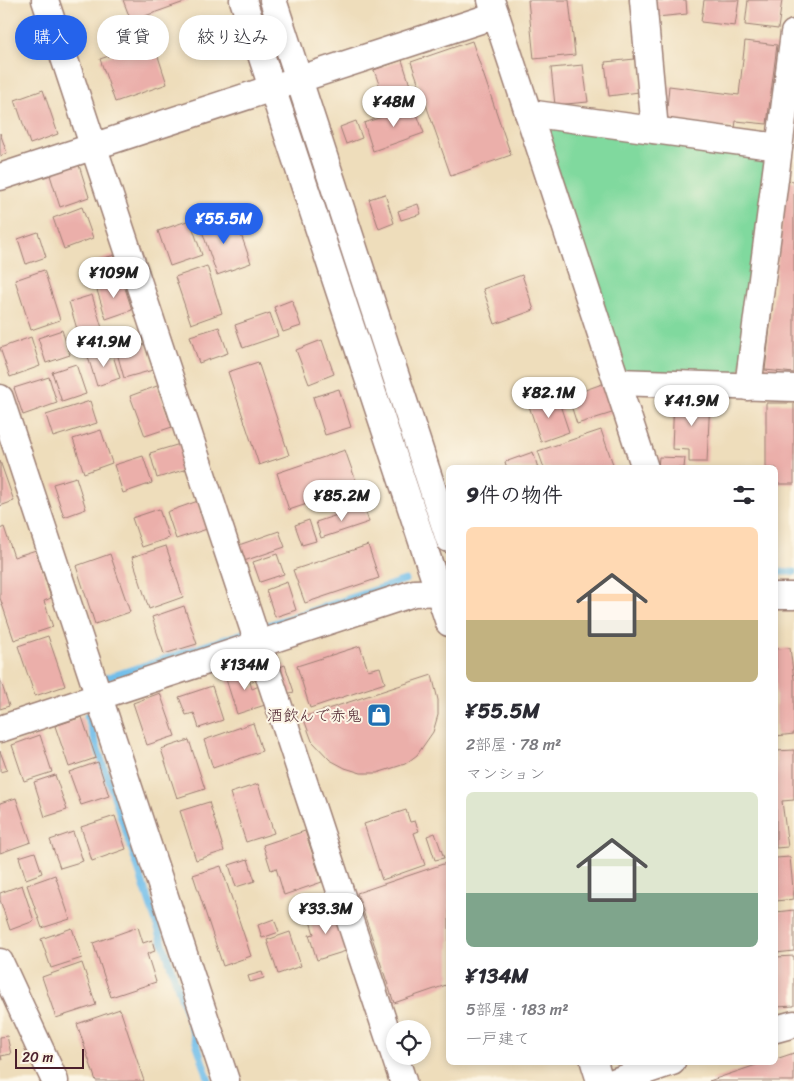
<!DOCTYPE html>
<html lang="ja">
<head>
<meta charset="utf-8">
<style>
	:root { --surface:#fff; --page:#f2f2f3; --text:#2b2b33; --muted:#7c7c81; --accent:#2563eb }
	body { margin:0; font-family:Sriracha,"Klee One",sans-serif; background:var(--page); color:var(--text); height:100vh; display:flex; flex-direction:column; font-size:19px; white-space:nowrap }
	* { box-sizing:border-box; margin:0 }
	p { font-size:16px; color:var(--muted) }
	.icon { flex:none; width:28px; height:28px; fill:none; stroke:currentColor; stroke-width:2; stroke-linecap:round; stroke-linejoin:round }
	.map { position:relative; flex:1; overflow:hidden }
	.side { position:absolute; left:446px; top:465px; width:332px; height:600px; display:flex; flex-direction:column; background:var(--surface); border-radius:8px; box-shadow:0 2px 8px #0003 }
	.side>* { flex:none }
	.guide { position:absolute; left:15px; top:15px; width:356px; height:45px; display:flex; gap:10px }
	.fabs { position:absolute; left:386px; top:1020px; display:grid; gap:10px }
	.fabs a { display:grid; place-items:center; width:45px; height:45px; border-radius:50%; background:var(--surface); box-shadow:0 2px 8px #0003; font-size:25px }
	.scale { position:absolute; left:15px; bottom:12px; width:69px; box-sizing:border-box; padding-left:5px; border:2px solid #4a1f2b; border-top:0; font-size:14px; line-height:18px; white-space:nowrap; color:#4a1f2b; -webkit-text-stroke:4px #fcf5e5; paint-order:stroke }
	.price { position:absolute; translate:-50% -42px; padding:0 11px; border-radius:18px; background:#fff; color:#222; font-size:16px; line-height:32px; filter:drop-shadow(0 1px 2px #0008) }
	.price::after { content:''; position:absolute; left:50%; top:30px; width:15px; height:11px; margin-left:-8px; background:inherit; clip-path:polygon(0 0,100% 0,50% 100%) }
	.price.on { background:var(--accent); color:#fff }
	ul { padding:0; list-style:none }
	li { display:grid; align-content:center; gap:10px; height:265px; padding:0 20px }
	li span { display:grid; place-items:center; height:155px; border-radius:8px; color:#555 }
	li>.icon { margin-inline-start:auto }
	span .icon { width:90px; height:90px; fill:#fffc; stroke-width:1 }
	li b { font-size:21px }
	h2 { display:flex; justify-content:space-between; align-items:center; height:60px; padding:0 20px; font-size:21px }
	.chip { padding:0 18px; border-radius:22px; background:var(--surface); box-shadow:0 2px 8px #0003; font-size:18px; line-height:45px }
	.chip.on { background:var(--accent); color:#fff }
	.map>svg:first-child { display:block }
	.green { fill:#80d99e; stroke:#657c64 }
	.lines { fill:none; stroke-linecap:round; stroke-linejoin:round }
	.stream { stroke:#70beeb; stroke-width:7 }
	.building { fill:#ebafaa }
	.minor-casing { stroke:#9c7e73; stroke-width:29 }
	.minor { stroke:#fff; stroke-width:26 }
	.labels { text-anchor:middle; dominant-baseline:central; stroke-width:4; stroke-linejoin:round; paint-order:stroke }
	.poi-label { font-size:16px; fill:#4a1f2b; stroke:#fcf5e5; text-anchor:end }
</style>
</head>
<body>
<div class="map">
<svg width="794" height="1081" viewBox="0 0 794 1081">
	<rect width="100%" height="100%" fill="#fcf5e5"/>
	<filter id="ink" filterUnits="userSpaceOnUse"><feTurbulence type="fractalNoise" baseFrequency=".02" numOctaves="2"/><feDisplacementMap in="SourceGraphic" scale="10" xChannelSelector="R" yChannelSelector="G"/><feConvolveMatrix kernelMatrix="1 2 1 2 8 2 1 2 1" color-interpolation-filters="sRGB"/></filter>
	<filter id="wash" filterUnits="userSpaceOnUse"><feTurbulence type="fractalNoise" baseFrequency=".0096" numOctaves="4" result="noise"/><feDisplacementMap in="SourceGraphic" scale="20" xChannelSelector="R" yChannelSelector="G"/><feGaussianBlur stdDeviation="1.12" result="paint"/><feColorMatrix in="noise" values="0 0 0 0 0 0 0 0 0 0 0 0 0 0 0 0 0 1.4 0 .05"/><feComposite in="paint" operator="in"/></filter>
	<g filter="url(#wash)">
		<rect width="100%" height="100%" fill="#edb"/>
		<polygon class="green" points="551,122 768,158 741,368 732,377 631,375 621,368 544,129"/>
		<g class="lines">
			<g class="stream">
				<polyline points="776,572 794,572"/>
				<polyline points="106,678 405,580"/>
				<polyline points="87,716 209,1081"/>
			</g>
		</g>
		<g id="blocks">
			<g class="building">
				<polygon points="123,0 190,0 131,21"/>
				<polygon points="528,0 569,0 575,55 534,59"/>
				<polygon points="655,0 686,0 687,14 657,17"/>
				<polygon points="704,0 739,0 735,26 701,22"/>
				<polygon points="748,0 782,0 778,29 745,25"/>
				<polygon points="153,41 167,84 115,102 100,59"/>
				<polygon points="472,41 511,155 451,176 411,62"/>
				<polygon points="745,41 777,45 767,124 736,121 735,128 666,120 669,86 739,95"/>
				<polygon points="635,59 639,92 609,96 605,62"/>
				<polygon points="402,60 414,98 387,107 374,70"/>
				<polygon points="583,65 588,102 555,105 551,68"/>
				<polygon points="43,90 58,134 30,144 15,100"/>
				<polygon points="414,106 424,133 373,151 364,123"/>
				<polygon points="356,121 362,138 346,144 340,127"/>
				<polygon points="0,133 7,153 0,156"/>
				<polygon points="78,162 89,197 60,207 49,172"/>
				<polygon points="787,180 794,181 794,373 765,370"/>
				<polygon points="385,194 394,223 379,229 369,199"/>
				<polygon points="418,204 421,214 401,220 398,211"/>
				<polygon points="82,207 93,238 64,249 53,218"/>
				<polygon points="216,213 221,228 237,223 251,263 217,275 198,219"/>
				<polygon points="190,220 202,255 170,266 158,231"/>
				<polygon points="38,232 46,257 26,264 18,239"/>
				<polygon points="114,255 121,276 106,281 99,260"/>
				<polygon points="207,266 222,313 191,324 175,277"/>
				<polygon points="44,270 60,320 31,330 15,280"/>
				<polygon points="522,275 534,310 495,324 483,289"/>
				<polygon points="122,279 132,310 106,319 96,287"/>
				<polygon points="92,295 102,328 79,336 69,302"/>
				<polygon points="292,300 301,326 283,332 274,307"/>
				<polygon points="270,313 278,336 243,348 235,325"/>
				<polygon points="219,327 228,353 199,363 190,336"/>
				<polygon points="62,330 70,355 46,363 38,338"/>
				<polygon points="31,337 40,366 10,377 0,348"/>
				<polygon points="322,340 334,374 309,384 296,350"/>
				<polygon points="146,344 153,370 124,378 117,353"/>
				<polygon points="111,349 120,378 97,386 88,357"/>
				<polygon points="258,362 289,455 259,465 228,372"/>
				<polygon points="76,364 86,394 62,402 52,372"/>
				<polygon points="49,377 57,403 23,415 14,388"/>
				<polygon points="605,383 615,412 577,424 568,396"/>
				<polygon points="157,386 172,427 145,436 130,396"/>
				<polygon points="339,389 351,427 325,435 313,397"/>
				<polygon points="557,396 569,432 541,442 529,406"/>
				<polygon points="674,397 710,399 707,462 689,462 689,450 672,449"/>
				<polygon points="90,401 97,423 53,437 46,415"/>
				<polygon points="766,403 794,403 794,484 776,484 776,468 766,468"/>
				<polygon points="101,430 112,463 84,473 73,439"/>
				<polygon points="601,430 614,467 544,468 538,451"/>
				<polygon points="180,444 187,469 157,478 150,453"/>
				<polygon points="345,450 358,487 289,510 277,473"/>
				<polygon points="533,452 538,468 507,468 505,462"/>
				<polygon points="143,456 152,483 123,493 114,465"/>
				<polygon points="659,457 685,458 684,468 658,468"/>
				<polygon points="0,461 14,501 0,506"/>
				<polygon points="76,477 86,509 64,517 53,484"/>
				<polygon points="198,501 207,529 176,539 167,512"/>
				<polygon points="364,506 369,522 321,538 316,522"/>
				<polygon points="159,509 169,538 142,547 132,518"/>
				<polygon points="309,520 316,541 302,545 295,525"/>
				<polygon points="4,527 14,557 36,550 51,598 44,601 53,627 14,640 0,598 0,529"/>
				<polygon points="279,531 285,547 241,562 236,546"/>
				<polygon points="368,545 379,578 305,603 293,570"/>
				<polygon points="166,546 183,597 149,609 132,557"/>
				<polygon points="110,554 130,612 95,624 76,566"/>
				<polygon points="277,554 284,574 260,582 253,562"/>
				<polygon points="287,582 296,610 275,617 266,590"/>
				<polygon points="184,606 197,644 164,654 152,617"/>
				<polygon points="48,636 65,686 35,696 18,646"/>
				<polygon points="360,646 368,670 380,667 385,683 310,708 297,666"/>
				<polygon points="790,648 794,679 794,734 776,736 776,649"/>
				<polygon points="285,665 294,692 286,694 277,668"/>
				<polygon points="253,667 257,679 250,682 252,689 259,686 265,705 237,714 225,676"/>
				<polygon points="432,675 438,700 438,715 433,732 417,755 405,764 377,773 361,773 345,768 330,760 312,741 303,717"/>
				<polygon points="0,679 9,706 0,709"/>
				<polygon points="212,686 223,720 199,728 194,713 186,715 179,697"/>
				<polygon points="160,693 175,736 147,745 133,703"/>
				<polygon points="82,717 96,758 69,767 55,726"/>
				<polygon points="253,723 262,751 213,768 204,740"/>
				<polygon points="40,735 52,772 24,781 12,745"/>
				<polygon points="189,740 205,789 177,798 161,749"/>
				<polygon points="794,750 794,800 782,801 788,847 776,848 776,751"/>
				<polygon points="0,751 7,770 0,772"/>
				<polygon points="98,762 109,796 81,805 69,772"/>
				<polygon points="55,775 67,810 45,817 34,782"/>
				<polygon points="258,784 274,833 246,842 230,793"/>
				<polygon points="16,798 31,842 0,853 0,803"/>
				<polygon points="209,802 224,851 196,860 180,811"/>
				<polygon points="406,810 410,822 415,821 419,831 414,833 425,865 382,880 364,824"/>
				<polygon points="115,816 126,849 92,861 81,827"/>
				<polygon points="305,831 322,882 284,895 276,868 271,870 263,845"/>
				<polygon points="73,832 83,861 60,868 50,840"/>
				<polygon points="435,833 444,858 435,860 427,836"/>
				<polygon points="35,852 42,873 26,879 19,857"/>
				<polygon points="790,857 794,899 776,901 776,858"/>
				<polygon points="248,859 255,881 236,887 229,865"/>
				<polygon points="449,862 449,984 394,1003 357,893"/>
				<polygon points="221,866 251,956 223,966 193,875"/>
				<polygon points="55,875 70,919 42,928 27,885"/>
				<polygon points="22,885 34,921 10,930 0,900 0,893"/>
				<polygon points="332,906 346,951 317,960 309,935 314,934 310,921 320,917 318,910"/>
				<polygon points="794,910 794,951 776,953 776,912"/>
				<polygon points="274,919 279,932 262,938 258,925"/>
				<polygon points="138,927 143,943 152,940 155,951 147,954 156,982 111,997 93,943"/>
				<polygon points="72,928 82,958 51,968 41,939"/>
				<polygon points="290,932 301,966 278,974 267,940"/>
				<polygon points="794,956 794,1006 776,1007 776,957"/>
				<polygon points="82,963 96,1005 56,1018 42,977"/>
				<polygon points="262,972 264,978 250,982 248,976"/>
				<polygon points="120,1009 144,1081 96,1081 77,1024"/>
				<polygon points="7,1036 11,1054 1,1056 2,1060 0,1061 0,1037"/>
				<polygon points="794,1053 794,1081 709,1081 765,1062 776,1062 776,1059"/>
			</g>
		</g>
	</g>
	<g filter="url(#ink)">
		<use href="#blocks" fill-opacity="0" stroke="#9c7e73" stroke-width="1"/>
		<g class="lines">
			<g class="minor-casing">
				<g id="minor">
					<polyline points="45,0 403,1081"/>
					<polyline points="243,0 449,623"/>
					<polyline points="273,0 449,539"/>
					<polyline points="491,0 645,468"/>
					<polyline points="643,0 655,130"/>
					<polyline points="528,113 779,147"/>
					<polyline points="0,177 496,15"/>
					<polyline points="617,382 794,388"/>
					<polyline points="748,387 794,33"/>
					<polyline points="0,398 226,1081"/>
					<polyline points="776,596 794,596"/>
					<polyline points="0,729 414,593 449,592"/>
					<polyline points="0,962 55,1081"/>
					<polyline points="776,1029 794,1024"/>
					<polyline points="594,1062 600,1081"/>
					<polyline points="616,1081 672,1062"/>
				</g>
			</g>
			<use href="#minor" class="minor"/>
		</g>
	</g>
	<defs>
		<g id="shop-square" transform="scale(1.25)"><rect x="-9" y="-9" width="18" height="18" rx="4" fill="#1f6fb2" stroke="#fcf5e5"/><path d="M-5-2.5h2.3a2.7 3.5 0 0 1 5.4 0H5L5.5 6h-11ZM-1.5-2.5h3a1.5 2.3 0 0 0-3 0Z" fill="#fff"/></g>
	</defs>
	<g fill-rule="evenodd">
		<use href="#shop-square" x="379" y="715"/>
	</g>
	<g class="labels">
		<g class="poi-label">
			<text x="362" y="715">酒飲んで赤鬼</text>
		</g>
	</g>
</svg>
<div class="fabs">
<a><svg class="icon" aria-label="locate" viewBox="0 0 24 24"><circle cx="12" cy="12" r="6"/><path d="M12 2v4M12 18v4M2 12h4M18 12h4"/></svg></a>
</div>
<div class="scale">20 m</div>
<b class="price" style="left:394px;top:128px">¥48M</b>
<b class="price on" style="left:224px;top:245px">¥55.5M</b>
<b class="price" style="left:114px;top:299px">¥109M</b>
<b class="price" style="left:104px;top:368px">¥41.9M</b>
<b class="price" style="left:549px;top:419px">¥82.1M</b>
<b class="price" style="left:692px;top:427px">¥41.9M</b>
<b class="price" style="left:342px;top:522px">¥85.2M</b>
<b class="price" style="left:245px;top:691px">¥134M</b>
<b class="price" style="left:326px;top:935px">¥33.3M</b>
<div class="guide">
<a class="chip on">購入</a>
<a class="chip">賃貸</a>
<a class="chip">絞り込み</a>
</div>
<section class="side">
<h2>9件の物件<svg class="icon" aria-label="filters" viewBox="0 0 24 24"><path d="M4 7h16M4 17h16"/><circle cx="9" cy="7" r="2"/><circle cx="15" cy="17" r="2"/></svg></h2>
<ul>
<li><span style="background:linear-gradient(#ffd9b3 60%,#c2b280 0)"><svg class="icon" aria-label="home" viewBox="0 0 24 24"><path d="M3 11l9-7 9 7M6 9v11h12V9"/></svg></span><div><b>¥55.5M</b><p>2部屋 · 78 m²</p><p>マンション</p></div></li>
<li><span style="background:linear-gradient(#dfe7d0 65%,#7fa58c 0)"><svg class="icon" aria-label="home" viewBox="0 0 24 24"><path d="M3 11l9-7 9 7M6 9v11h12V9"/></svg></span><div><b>¥134M</b><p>5部屋 · 183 m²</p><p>一戸建て</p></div></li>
</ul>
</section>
</div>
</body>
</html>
